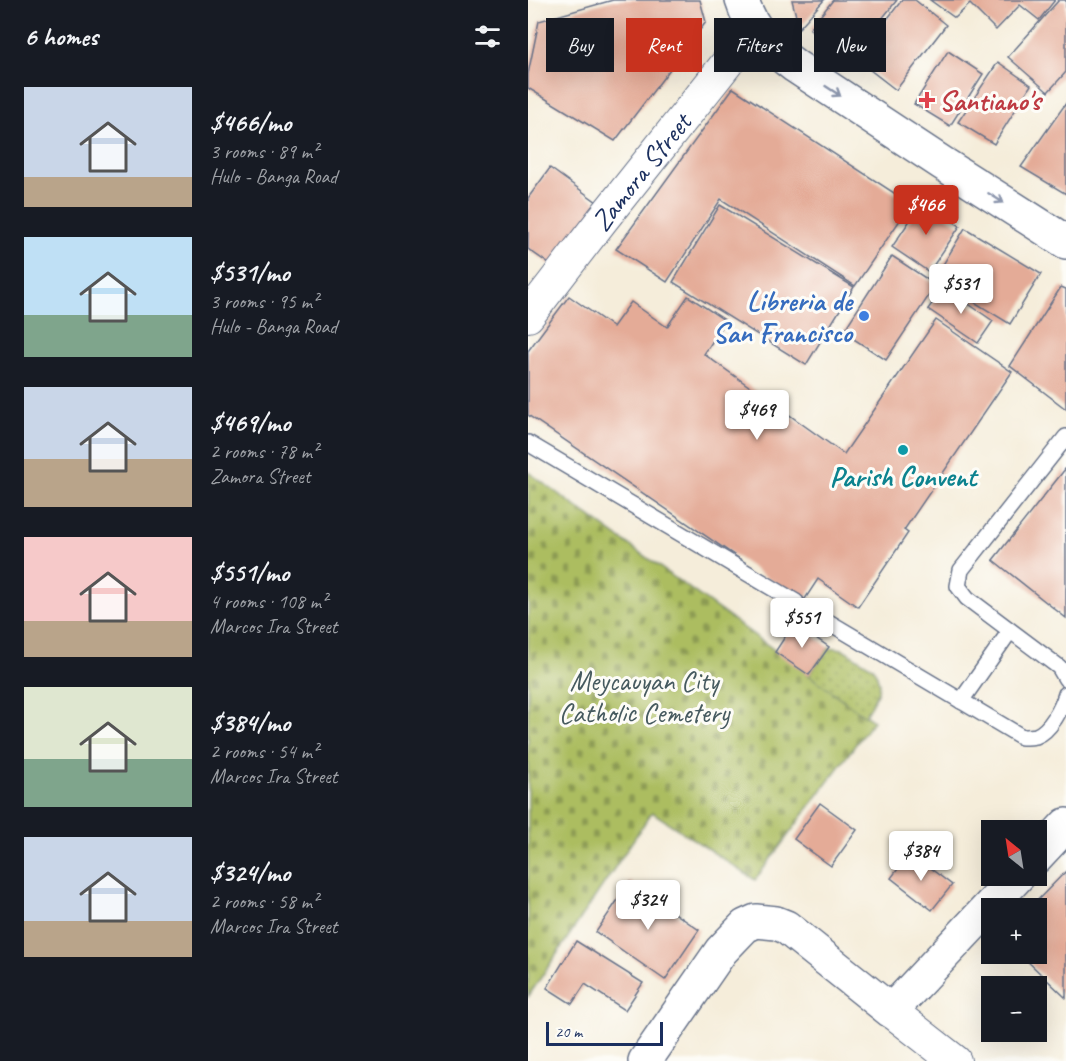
<!DOCTYPE html>
<html lang="en">
<head>
<meta charset="utf-8">
<style>
	:root { --surface:#171b24; --page:#242831; --text:#f1f3f6; --muted:#9ea1a6; --accent:#c8321e }
	body { margin:0; font-family:Caveat,sans-serif; background:var(--page); color:var(--text); height:100vh; display:flex; flex-direction:column; font-size:22px; white-space:nowrap }
	* { box-sizing:border-box; margin:0 }
	p { font-size:20px; color:var(--muted) }
	.icon { flex:none; width:33px; height:33px; fill:none; stroke:currentColor; stroke-width:2; stroke-linecap:round; stroke-linejoin:round }
	.map { position:relative; flex:1; overflow:hidden }
	.side { display:flex; flex-direction:column; background:var(--surface); width:528px }
	.side>* { flex:none }
	.guide { position:absolute; left:18px; top:18px; width:429px; height:54px; display:flex; gap:12px }
	.needle { width:39px; rotate:330deg }
	.fabs { position:absolute; left:453px; top:820px; display:grid; gap:12px }
	.fabs a { display:grid; place-items:center; width:66px; height:66px; border-radius:0px; background:var(--surface); box-shadow:0 6px 24px #0002; font-size:30px }
	.scale { position:absolute; left:18px; bottom:15px; width:117px; box-sizing:border-box; padding-left:6px; border:3px solid #1b2f5e; border-top:0; font-size:16px; line-height:21px; white-space:nowrap; color:#1b2f5e; -webkit-text-stroke:4px #fdfcf7; paint-order:stroke }
	.price { position:absolute; translate:-50% -51px; padding:0 14px; border-radius:6px; background:#fff; color:#222; font-size:20px; line-height:39px; filter:drop-shadow(0 2px 3px #0008) }
	.price::after { content:''; position:absolute; left:50%; top:36px; width:18px; height:14px; margin-left:-9px; background:inherit; clip-path:polygon(0 0,100% 0,50% 100%) }
	.price.on { background:var(--accent); color:#fff }
	ul { padding:0; list-style:none }
	li { display:flex; align-items:center; gap:18px; height:150px; padding:0 24px }
	li span { display:grid; place-items:center; flex:none; width:168px; height:120px; border-radius:0px; color:#555 }
	li>.icon { margin-inline-start:auto }
	span .icon { width:72px; height:72px; fill:#fffc; stroke-width:1 }
	li b { font-size:26px }
	h2 { display:flex; justify-content:space-between; align-items:center; height:72px; padding:0 24px; font-size:26px }
	.pill { padding:0 21px; border-radius:0px; background:var(--surface); box-shadow:0 6px 24px #0002; font-size:21px; line-height:54px }
	.pill.on { background:var(--accent); color:#fff }
	main { display:flex; flex:1; min-height:0 }
	.map>svg:first-child { display:block }
	.cemetery { fill:url(#cemetery-stones); stroke:#64765f; stroke-width:1.5 }
	.park { fill:url(#park-dots); stroke:#64765f; stroke-width:1.5 }
	.building { fill:#e4ab97 }
	.lines { fill:none; stroke-linecap:round; stroke-linejoin:round }
	.service-casing { stroke:#677289; stroke-width:18 }
	.minor-casing { stroke:#677289; stroke-width:34 }
	.tertiary-casing { stroke:#677289; stroke-width:36 }
	.secondary-casing { stroke:#677289; stroke-width:36 }
	.service { stroke:#fff; stroke-width:15 }
	.minor { stroke:#fff; stroke-width:32 }
	.tertiary { stroke:#fff; stroke-width:33 }
	.secondary { stroke:#fff; stroke-width:33 }
	.oneway { stroke:#8d97ae }
	.health-dot { fill:#e0444e; stroke:#fdfcf7; stroke-width:2 }
	.shop-dot { fill:#3f7fe0; stroke:#fdfcf7; stroke-width:2 }
	.culture-dot { fill:#0f9aa8; stroke:#fdfcf7; stroke-width:2 }
	.labels { text-anchor:middle; dominant-baseline:central; stroke-width:6; stroke-linejoin:round; paint-order:stroke }
	.health-label { font-size:28px; font-weight:bold; fill:#be3a42; stroke:#fdfcf7; text-anchor:start }
	.street-label { font-size:28px; fill:#1b2f5e; stroke:#fdfcf7 }
	.shop-label { font-size:28px; font-weight:bold; fill:#366cbe; stroke:#fdfcf7; text-anchor:end }
	.culture-label { font-size:28px; font-weight:bold; fill:#0d838f; stroke:#fdfcf7 }
	.park-label { font-size:28px; fill:#465a5f; stroke:#fdfcf7 }
</style>
</head>
<body>
<main>
<section class="side">
<h2>6 homes<svg class="icon" aria-label="filters" viewBox="0 0 24 24"><path d="M4 7h16M4 17h16"/><circle cx="9" cy="7" r="2"/><circle cx="15" cy="17" r="2"/></svg></h2>
<ul>
<li><span style="background:linear-gradient(#c9d6e8 75%,#b9a48a 0)"><svg class="icon" aria-label="home" viewBox="0 0 24 24"><path d="M3 11l9-7 9 7M6 9v11h12V9"/></svg></span><div><b>$466/mo</b><p>3 rooms · 89 m²</p><p>Hulo - Banga Road</p></div></li>
<li><span style="background:linear-gradient(#bfe0f5 65%,#7fa58c 0)"><svg class="icon" aria-label="home" viewBox="0 0 24 24"><path d="M3 11l9-7 9 7M6 9v11h12V9"/></svg></span><div><b>$531/mo</b><p>3 rooms · 95 m²</p><p>Hulo - Banga Road</p></div></li>
<li><span style="background:linear-gradient(#c9d6e8 60%,#b9a48a 0)"><svg class="icon" aria-label="home" viewBox="0 0 24 24"><path d="M3 11l9-7 9 7M6 9v11h12V9"/></svg></span><div><b>$469/mo</b><p>2 rooms · 78 m²</p><p>Zamora Street</p></div></li>
<li><span style="background:linear-gradient(#f6c9c9 70%,#b9a48a 0)"><svg class="icon" aria-label="home" viewBox="0 0 24 24"><path d="M3 11l9-7 9 7M6 9v11h12V9"/></svg></span><div><b>$551/mo</b><p>4 rooms · 108 m²</p><p>Marcos Ira Street</p></div></li>
<li><span style="background:linear-gradient(#dfe7d0 60%,#7fa58c 0)"><svg class="icon" aria-label="home" viewBox="0 0 24 24"><path d="M3 11l9-7 9 7M6 9v11h12V9"/></svg></span><div><b>$384/mo</b><p>2 rooms · 54 m²</p><p>Marcos Ira Street</p></div></li>
<li><span style="background:linear-gradient(#c9d6e8 70%,#b9a48a 0)"><svg class="icon" aria-label="home" viewBox="0 0 24 24"><path d="M3 11l9-7 9 7M6 9v11h12V9"/></svg></span><div><b>$324/mo</b><p>2 rooms · 58 m²</p><p>Marcos Ira Street</p></div></li>
</ul>
</section>
<div class="map">
<svg width="538" height="1061" viewBox="0 0 538 1061">
	<defs>
		<pattern id="cemetery-stones" width="16" height="16" patternUnits="userSpaceOnUse" patternTransform="scale(1.5)"><rect width="16" height="16" fill="#acbd60"/><path d="M2 7V4a2 2 0 0 1 4 0v3zM10 15v-3a2 2 0 0 1 4 0v3z" fill="#8b9a52"/></pattern>
		<pattern id="park-dots" width="8" height="8" patternUnits="userSpaceOnUse" patternTransform="scale(1.5)"><rect width="8" height="8" fill="#acbd60"/><path d="M2 2h.1M6 6h.1" fill="none" stroke="#8b9a52" stroke-width="1.8" stroke-linecap="round"/></pattern>
	</defs>
	<rect width="100%" height="100%" fill="#fdfcf7"/>
	<filter id="ink" filterUnits="userSpaceOnUse"><feTurbulence type="fractalNoise" baseFrequency=".0167" numOctaves="2"/><feDisplacementMap in="SourceGraphic" scale="12" xChannelSelector="R" yChannelSelector="G"/><feConvolveMatrix kernelMatrix="1 2 1 2 8 2 1 2 1" color-interpolation-filters="sRGB"/></filter>
	<filter id="wash" filterUnits="userSpaceOnUse"><feTurbulence type="fractalNoise" baseFrequency=".008" numOctaves="4" result="noise"/><feDisplacementMap in="SourceGraphic" scale="24" xChannelSelector="R" yChannelSelector="G"/><feGaussianBlur stdDeviation="1.35" result="paint"/><feColorMatrix in="noise" values="0 0 0 0 0 0 0 0 0 0 0 0 0 0 0 0 0 1.4 0 .05"/><feComposite in="paint" operator="in"/></filter>
	<g filter="url(#wash)">
		<rect width="100%" height="100%" fill="#f5edda"/>
		<polygon class="cemetery" points="0,472 345,721 227,880 124,812 0,997"/>
		<polygon class="park" points="301,647 315,649 344,667 348,673 351,683 350,691 337,716 281,675"/>
		<g id="blocks">
			<g class="building">
				<polygon points="85,0 172,0 178,22 87,141 0,88 0,74 11,21"/>
				<polygon points="264,0 296,0 271,28"/>
				<polygon points="305,0 369,0 321,60 282,29"/>
				<polygon points="374,0 387,0 418,25 368,90 328,59"/>
				<polygon points="402,0 527,0 511,20 492,5 468,30 442,4 427,18"/>
				<polygon points="531,0 538,0 538,72 520,92 480,57"/>
				<polygon points="420,51 455,74 422,126 386,104"/>
				<polygon points="470,62 503,85 466,144 430,122"/>
				<polygon points="205,88 383,204 327,286 193,199 139,282 88,249"/>
				<polygon points="538,103 538,194 493,167"/>
				<polygon points="22,168 73,205 27,268 0,249 0,198"/>
				<polygon points="395,201 432,226 401,272 364,247"/>
				<polygon points="192,205 326,287 278,365 145,282"/>
				<polygon points="437,228 513,274 482,324 407,278"/>
				<polygon points="364,256 408,285 358,360 315,332"/>
				<polygon points="416,287 465,321 450,343 400,309"/>
				<polygon points="533,287 538,289 538,409 482,366"/>
				<polygon points="41,296 85,327 103,302 139,327 160,296 198,321 176,354 316,454 408,320 484,372 376,530 380,533 330,607 290,579 275,602 0,415 0,351"/>
				<polygon points="538,468 538,618 465,560"/>
				<polygon points="266,623 301,647 281,675 247,652"/>
				<polygon points="292,803 329,830 303,866 266,839"/>
				<polygon points="382,853 424,885 404,910 363,878"/>
				<polygon points="538,871 538,998 492,954 508,954 508,909 501,909"/>
				<polygon points="102,882 171,930 137,980 68,932"/>
				<polygon points="48,941 115,983 97,1010 57,984 44,1004 19,988"/>
			</g>
		</g>
	</g>
	<g filter="url(#ink)">
		<use href="#blocks" fill-opacity="0" stroke="#677289" stroke-width="1.5"/>
		<g class="lines">
			<g class="service-casing">
				<g id="service">
					<polyline points="538,437 433,570 430,586 439,598 531,667 538,679"/>
					<polyline points="0,443 268,602"/>
					<path d="M292 617 494 737C498 737 504 737 508 736 522 731 534 708 538 694"/>
					<polyline points="433,701 482,631"/>
				</g>
			</g>
			<g class="minor-casing">
				<g id="minor">
					<path id="s1" d="M0 316 74 220 227 28"/>
					<polyline points="363,1011 427,1061"/>
				</g>
			</g>
			<g class="tertiary-casing">
				<g id="tertiary">
					<polyline points="508,857 538,825"/>
					<polyline points="117,1061 193,951 217,926 228,921 248,923 258,927 363,1011 490,876"/>
				</g>
			</g>
			<g class="secondary-casing">
				<path id="secondary" d="M214 0C223 30 243 48 267 66L414 163 538 242"/>
			</g>
			<use href="#service" class="service"/>
			<use href="#minor" class="minor"/>
			<use href="#tertiary" class="tertiary"/>
			<use href="#secondary" class="secondary"/>
		</g>
		<defs><path id="oneway-shaft" d="M-6 0H5M1.5-3L5.5 0L1.5 3" fill="none" stroke-width="1.6" stroke-linecap="round" stroke-linejoin="round" transform="scale(1.5)"/></defs>
		<g class="oneway">
			<use href="#oneway-shaft" transform="translate(305 91) rotate(33)"/>
			<use href="#oneway-shaft" transform="translate(468 198) rotate(32)"/>
		</g>
	</g>
	<path class="health-dot" d="M396 91h6v6h6v6h-6v6h-6v-6h-6v-6h6z"/>
	<circle class="shop-dot" cx="336" cy="316" r="6"/>
	<circle class="culture-dot" cx="375" cy="450" r="6"/>
	<g class="labels">
		<g class="health-label">
			<text x="411" y="100">Santiano's</text>
		</g>
		<g class="street-label">
			<text stroke="none"><textPath href="#s1" startOffset="183">Zamora Street</textPath></text>
		</g>
		<g class="shop-label">
			<text x="324" y="300">Libreria de<tspan x="324" dy="32">San Francisco</tspan></text>
		</g>
		<g class="culture-label">
			<text x="375" y="476">Parish Convent</text>
		</g>
		<g class="park-label">
			<text x="116" y="680">Meycauyan City<tspan x="116" dy="32">Catholic Cemetery</tspan></text>
		</g>
	</g>
</svg>
<div class="fabs">
<a><svg class="needle" viewBox="-14 -14 28 28"><path d="M0-13l5 13h-10z" fill="#e53935"/><path d="M0 13l5-13h-10z" fill="#9ea1a6"/></svg></a>
<a>+</a>
<a>−</a>
</div>
<div class="scale">20 m</div>
<b class="price on" style="left:398px;top:236px">$466</b>
<b class="price" style="left:433px;top:315px">$531</b>
<b class="price" style="left:229px;top:441px">$469</b>
<b class="price" style="left:274px;top:649px">$551</b>
<b class="price" style="left:393px;top:882px">$384</b>
<b class="price" style="left:120px;top:931px">$324</b>
<div class="guide">
<a class="pill">Buy</a>
<a class="pill on">Rent</a>
<a class="pill">Filters</a>
<a class="pill">New</a>
</div>
</div>
</main>
</body>
</html>
